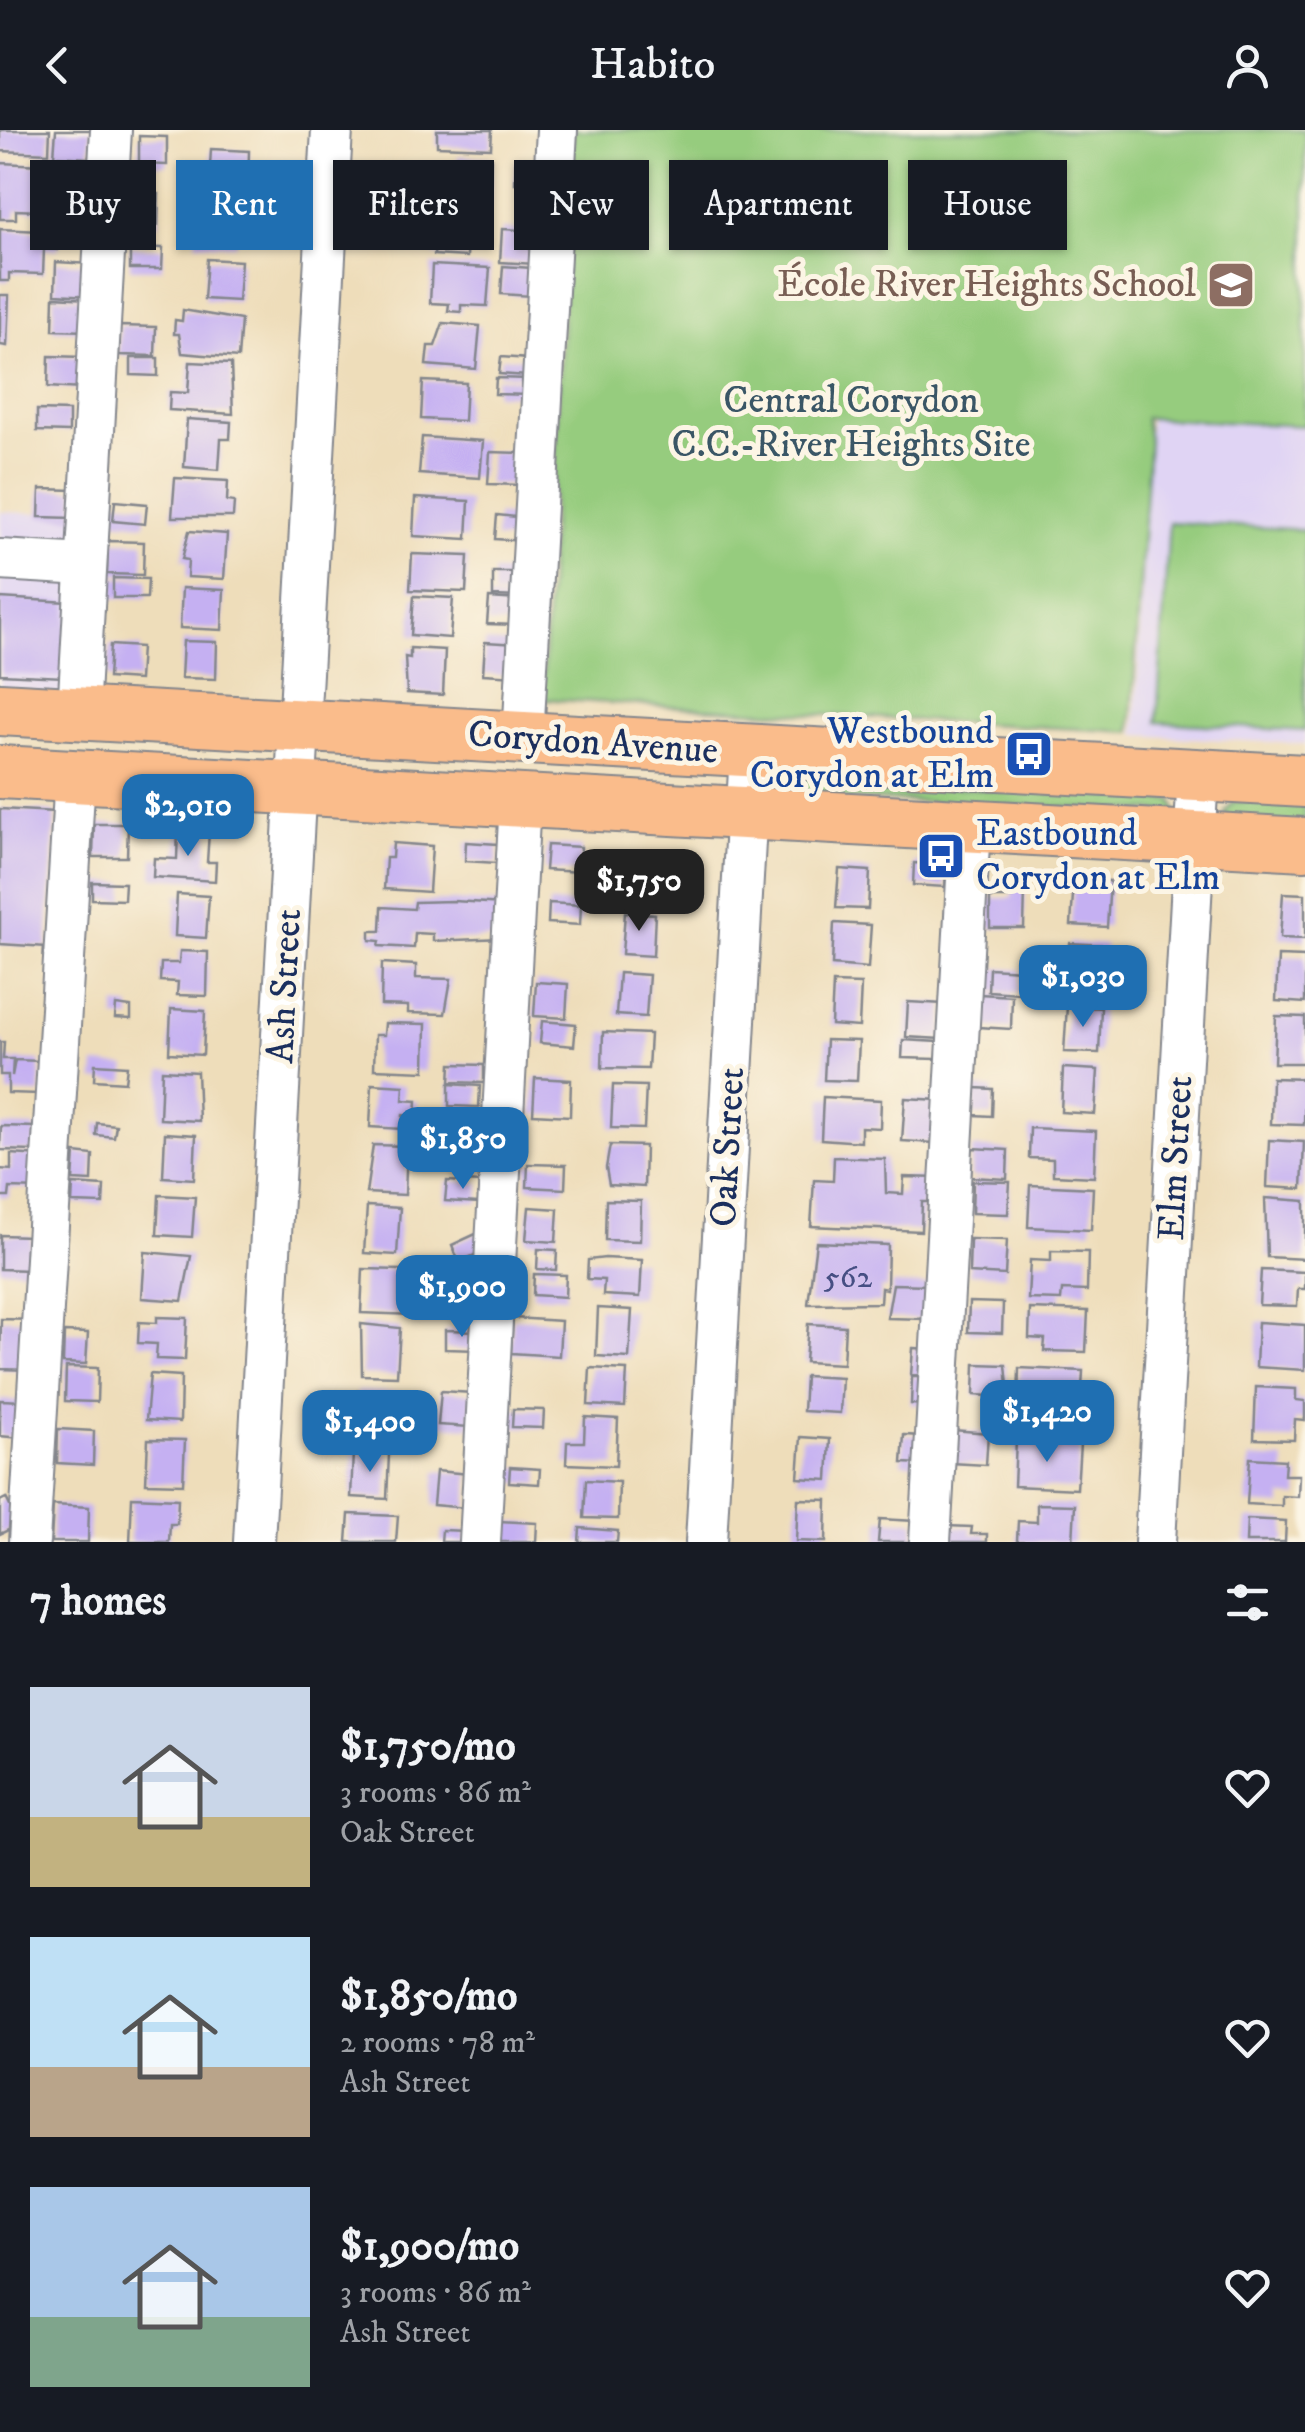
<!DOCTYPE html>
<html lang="en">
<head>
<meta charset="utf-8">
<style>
	:root { --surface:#171b24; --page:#242831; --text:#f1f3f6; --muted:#9ea1a6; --accent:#1f6fb2 }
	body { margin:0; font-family:"IM FELL DW Pica",serif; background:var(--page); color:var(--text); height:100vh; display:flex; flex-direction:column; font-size:38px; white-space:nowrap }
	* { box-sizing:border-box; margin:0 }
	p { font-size:32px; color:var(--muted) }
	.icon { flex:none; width:55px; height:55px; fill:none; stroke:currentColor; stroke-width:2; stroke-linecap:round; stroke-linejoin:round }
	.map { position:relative; height:1412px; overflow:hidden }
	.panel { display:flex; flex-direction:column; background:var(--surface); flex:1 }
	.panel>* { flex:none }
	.guide { position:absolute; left:30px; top:30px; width:1245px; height:90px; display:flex; gap:20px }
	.price { position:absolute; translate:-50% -85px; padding:0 22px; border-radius:20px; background:var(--accent); color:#fff; font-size:32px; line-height:65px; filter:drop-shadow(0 2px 5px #0008) }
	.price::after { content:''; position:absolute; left:50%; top:60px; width:30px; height:22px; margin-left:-15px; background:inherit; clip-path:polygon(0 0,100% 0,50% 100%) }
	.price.selected { background:#222; color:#fff }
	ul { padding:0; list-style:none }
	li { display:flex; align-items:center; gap:30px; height:250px; padding:0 30px }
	li span { display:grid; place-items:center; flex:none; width:280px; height:200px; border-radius:0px; color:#555 }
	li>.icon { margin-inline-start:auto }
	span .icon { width:120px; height:120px; fill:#fffc; stroke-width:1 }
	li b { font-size:42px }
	h2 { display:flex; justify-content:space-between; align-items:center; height:120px; padding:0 30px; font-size:42px }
	.chip { padding:0 35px; border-radius:0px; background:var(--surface); box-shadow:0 2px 8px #0004; font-size:35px; line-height:90px }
	.chip.selected { background:var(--accent); color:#fff }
	header { display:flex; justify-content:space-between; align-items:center; height:130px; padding:0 30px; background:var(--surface); font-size:45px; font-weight:600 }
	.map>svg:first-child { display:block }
	.built { fill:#e0d4f4 }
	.green { fill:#96cc7e; stroke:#587e6e; stroke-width:2.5 }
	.building { fill:#c5b0f2 }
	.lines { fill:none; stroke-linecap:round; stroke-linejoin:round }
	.minor-casing { stroke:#84868c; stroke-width:44 }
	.major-casing { stroke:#84868c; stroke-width:56 }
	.minor { stroke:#fff; stroke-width:40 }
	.major { stroke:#fabc8b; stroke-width:52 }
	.labels { text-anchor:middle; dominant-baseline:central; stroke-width:10; stroke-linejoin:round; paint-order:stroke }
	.number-label { font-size:32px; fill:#464f83 }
	.education-label { font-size:38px; fill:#785e54; stroke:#fcf5e5; text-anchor:end }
	.park-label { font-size:38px; fill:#3a5666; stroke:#fcf5e5 }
	.transit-label { font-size:38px; fill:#164399; stroke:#fcf5e5; text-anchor:end }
	.street-label { font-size:38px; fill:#1b2f5e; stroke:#fcf5e5 }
</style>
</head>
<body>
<header><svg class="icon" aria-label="back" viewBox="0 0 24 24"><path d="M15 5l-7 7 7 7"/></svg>Habito<svg class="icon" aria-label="person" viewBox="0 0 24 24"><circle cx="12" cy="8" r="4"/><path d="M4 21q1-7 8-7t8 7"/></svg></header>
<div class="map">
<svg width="1305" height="1412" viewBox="0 0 1305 1412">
	<rect width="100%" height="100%" fill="#fcf5e5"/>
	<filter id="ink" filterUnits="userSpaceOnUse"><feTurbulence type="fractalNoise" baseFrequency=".01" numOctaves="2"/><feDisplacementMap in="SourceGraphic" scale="20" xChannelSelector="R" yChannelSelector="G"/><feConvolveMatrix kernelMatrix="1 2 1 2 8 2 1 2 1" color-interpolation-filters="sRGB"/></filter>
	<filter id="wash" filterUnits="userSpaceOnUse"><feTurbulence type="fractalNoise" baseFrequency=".0048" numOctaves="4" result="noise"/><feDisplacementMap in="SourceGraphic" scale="40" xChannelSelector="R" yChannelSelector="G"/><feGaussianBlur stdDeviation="2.25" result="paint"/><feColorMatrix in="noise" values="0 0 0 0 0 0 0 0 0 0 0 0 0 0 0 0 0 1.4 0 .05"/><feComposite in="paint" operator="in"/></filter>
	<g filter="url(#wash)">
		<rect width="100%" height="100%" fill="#eeddba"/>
		<g class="built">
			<polygon points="1163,0 1305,0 1305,614 1135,605"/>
			<polygon points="0,382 89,385 78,583 0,579"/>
		</g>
		<g class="green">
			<polygon points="573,0 1305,0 1305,296 1145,288 1149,310 1131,602 542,569"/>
			<polygon points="1169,392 1305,400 1305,601 1157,592"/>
			<polygon points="780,647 1173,670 1176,682 777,666 775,657"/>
			<polygon points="1234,671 1305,673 1305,699 1227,691 1225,682"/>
		</g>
		<g id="blocks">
			<g class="building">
				<polygon points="0,0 50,0 49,23 0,21"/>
				<polygon points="56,0 91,0 89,28 54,26"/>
				<polygon points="437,0 492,0 491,18 437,16"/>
				<polygon points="139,6 167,7 167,35 139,34"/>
				<polygon points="211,19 249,21 248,57 188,55 189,35 210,36"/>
				<polygon points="458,26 491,28 489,77 436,75 438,36 458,37"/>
				<polygon points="516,30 549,32 548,55 515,53"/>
				<polygon points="0,33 42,35 40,81 16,80 16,89 0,89"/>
				<polygon points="127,63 159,64 158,95 126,93"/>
				<polygon points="72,64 94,65 93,98 71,97"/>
				<polygon points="197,72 241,74 235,115 196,113"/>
				<polygon points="439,82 469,83 467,127 434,125"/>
				<polygon points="0,99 59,102 58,120 44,119 43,144 9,143 9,151 0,151"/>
				<polygon points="502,99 538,101 536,134 500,132"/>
				<polygon points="130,117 163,118 162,139 130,139"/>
				<polygon points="207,129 241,131 238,171 204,169"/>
				<polygon points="56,132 91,134 90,166 55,164"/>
				<polygon points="432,135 490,138 487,176 461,175 461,182 448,181 449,174 430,173"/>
				<polygon points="503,136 532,138 531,166 501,164"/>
				<polygon points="0,165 9,165 7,216 0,215"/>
				<polygon points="54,167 89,169 88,201 53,200"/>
				<polygon points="183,180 241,190 238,228 182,223 179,204 174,204 175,190 182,191"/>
				<polygon points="443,193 480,196 476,239 426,235 428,216 435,216"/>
				<polygon points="120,196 156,197 155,226 119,225"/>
				<polygon points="49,226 84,227 82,259 48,257"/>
				<polygon points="501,227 529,229 528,246 499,244"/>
				<polygon points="131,228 158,228 158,246 131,245"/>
				<polygon points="190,232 231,234 233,284 169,280 170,262 188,263"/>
				<polygon points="496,248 529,249 528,265 495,264"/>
				<polygon points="423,251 466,253 464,291 421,289"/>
				<polygon points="37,280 69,281 69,302 37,301"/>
				<polygon points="187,289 231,292 230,309 221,309 219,340 184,337"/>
				<polygon points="422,307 483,311 480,348 419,344"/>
				<polygon points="490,322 524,323 523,355 488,354"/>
				<polygon points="175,348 228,351 227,371 234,372 233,387 172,387"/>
				<polygon points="40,359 75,360 74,388 39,387"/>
				<polygon points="415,368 469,371 467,409 413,406"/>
				<polygon points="115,371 147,374 145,394 113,391"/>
				<polygon points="497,385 526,388 524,411 495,409"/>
				<polygon points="189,401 227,404 224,449 187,447 188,430 182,429"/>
				<polygon points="108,411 144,412 143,445 107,444"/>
				<polygon points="412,424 468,426 466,462 410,460"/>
				<polygon points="493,442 523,442 523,467 493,466"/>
				<polygon points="113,448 148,449 147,468 113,468"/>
				<polygon points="182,458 224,460 222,500 180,498"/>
				<polygon points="414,466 453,468 450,508 411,505"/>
				<polygon points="0,468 68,472 64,547 0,544"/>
				<polygon points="489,468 519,470 518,495 487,494"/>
				<polygon points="183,511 217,512 216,549 181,548"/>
				<polygon points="485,512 518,514 516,546 483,544"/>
				<polygon points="110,515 141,517 139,550 108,548"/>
				<polygon points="410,518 445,520 443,565 407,563 405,527 410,528"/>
				<polygon points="0,679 55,682 47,817 0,814"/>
				<polygon points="94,694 128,694 127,727 93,727"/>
				<polygon points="178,700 209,702 207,732 216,732 215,751 153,747 154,728 177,729"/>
				<polygon points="466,712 498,714 497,733 465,731"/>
				<polygon points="393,713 432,716 429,762 384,759 386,728 392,728"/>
				<polygon points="547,715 581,717 580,742 545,740"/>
				<polygon points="615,729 660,731 659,766 613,764"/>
				<polygon points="914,733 946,735 945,757 913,755"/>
				<polygon points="839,739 870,741 868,779 836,778"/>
				<polygon points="1074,749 1110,751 1107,797 1071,795"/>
				<polygon points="92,752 125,753 124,770 92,769"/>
				<polygon points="1013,758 1025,758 1024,798 990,798 990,768 1012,768"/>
				<polygon points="1283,763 1305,764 1305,809 1280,808"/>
				<polygon points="177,764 209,766 206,808 175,806"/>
				<polygon points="453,771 504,774 502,808 433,811 433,804 415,803 414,818 379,816 380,811 370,810 370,801 381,801 382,777 414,779 415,772"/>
				<polygon points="549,773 581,775 580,795 548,793"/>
				<polygon points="625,782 655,784 653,826 622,824"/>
				<polygon points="834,793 871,795 868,838 832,835"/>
				<polygon points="1070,813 1105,815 1103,859 1067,858"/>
				<polygon points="180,821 208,822 207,866 177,865 178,852 160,851 161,833 179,833"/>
				<polygon points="1278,826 1305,827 1305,873 1276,871"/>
				<polygon points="382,833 416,835 416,848 451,849 445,884 408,883 408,876 381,875"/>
				<polygon points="989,838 1021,840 1019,863 988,861"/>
				<polygon points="619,843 649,845 646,887 616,885"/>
				<polygon points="536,852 568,854 566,888 534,886"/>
				<polygon points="833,853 861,854 859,897 831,895"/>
				<polygon points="979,864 1012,866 1011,899 978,897"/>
				<polygon points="908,872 944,874 942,909 906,907"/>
				<polygon points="116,875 131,877 131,889 115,888"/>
				<polygon points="1067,876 1101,878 1099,923 1064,922"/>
				<polygon points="171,879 205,881 203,925 169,923"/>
				<polygon points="1276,886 1305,887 1305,933 1274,933"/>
				<polygon points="542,891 576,894 574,916 540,913"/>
				<polygon points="385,893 426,894 425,941 374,939 375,905 384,905"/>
				<polygon points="603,902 650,904 648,939 602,938"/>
				<polygon points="826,910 859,911 857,951 824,950"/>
				<polygon points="903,910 938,912 937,929 902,928"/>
				<polygon points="0,912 4,912 3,929 13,929 12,946 15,930 40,931 40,964 8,963 8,945 0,945"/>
				<polygon points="95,934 127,936 125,952 94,950"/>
				<polygon points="451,934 484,935 484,953 450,952"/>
				<polygon points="1063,938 1098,940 1095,984 1061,982"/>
				<polygon points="162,940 197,942 199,991 160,989"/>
				<polygon points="535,948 571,950 570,986 533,984"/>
				<polygon points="1272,948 1305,949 1304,995 1271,994"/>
				<polygon points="372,954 404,956 403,970 417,971 416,986 403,985 402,999 370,997"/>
				<polygon points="449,954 480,956 479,977 449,976"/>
				<polygon points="613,955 646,956 644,999 611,998"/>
				<polygon points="975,958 993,959 992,986 974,985"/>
				<polygon points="823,967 881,970 880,998 861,997 861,1012 821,1009"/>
				<polygon points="905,968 938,970 935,1013 902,1011"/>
				<polygon points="97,993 116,995 114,1007 96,1005"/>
				<polygon points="1,996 35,997 34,1021 0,1020"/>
				<polygon points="1030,998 1096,1001 1094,1047 1053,1045 1053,1029 1029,1028"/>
				<polygon points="165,1003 196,1005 194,1049 163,1047"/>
				<polygon points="1269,1010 1304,1012 1302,1059 1267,1057"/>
				<polygon points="373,1015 407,1016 405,1065 366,1063"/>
				<polygon points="610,1015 645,1016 644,1057 609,1055 606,1038"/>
				<polygon points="972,1018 1008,1020 1007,1049 971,1047"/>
				<polygon points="75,1023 93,1025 92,1051 73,1050"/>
				<polygon points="11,1024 42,1026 40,1059 10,1058 9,1067 0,1067 0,1039 11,1040"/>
				<polygon points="834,1027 885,1029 886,1063 903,1064 904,1047 940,1048 939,1072 922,1072 921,1101 811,1096 814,1050 833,1051"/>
				<polygon points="528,1034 566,1035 565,1059 527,1057"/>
				<polygon points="447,1051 480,1053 479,1073 445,1071"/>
				<polygon points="973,1051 1010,1052 1008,1084 972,1083"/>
				<polygon points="73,1054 104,1056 103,1074 72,1073"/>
				<polygon points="1030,1055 1093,1058 1091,1100 1028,1097"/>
				<polygon points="159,1065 195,1067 192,1107 157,1105"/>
				<polygon points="1265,1068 1305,1071 1305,1129 1267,1127"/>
				<polygon points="606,1070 641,1071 640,1111 605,1110"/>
				<polygon points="367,1076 400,1078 397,1125 364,1123"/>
				<polygon points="529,1077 558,1079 556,1112 526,1110"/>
				<polygon points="480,1102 488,1119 459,1132 452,1115"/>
				<polygon points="0,1105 31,1106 30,1140 0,1139"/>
				<polygon points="970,1109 1007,1110 1005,1145 969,1143"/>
				<polygon points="816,1112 888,1115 887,1159 881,1158 880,1173 808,1174"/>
				<polygon points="538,1119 557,1120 556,1140 537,1139"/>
				<polygon points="1051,1121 1088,1122 1087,1161 1062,1160 1061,1170 1028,1169 1030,1130 1051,1131"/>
				<polygon points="145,1122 191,1126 182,1171 142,1168"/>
				<polygon points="605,1128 642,1130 640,1167 603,1165 604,1150 587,1149 588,1130"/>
				<polygon points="452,1137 481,1139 479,1171 450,1169"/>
				<polygon points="363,1139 401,1140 400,1166 415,1166 414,1185 361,1183"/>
				<polygon points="1261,1140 1305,1142 1305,1159 1298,1159 1297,1176 1259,1175"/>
				<polygon points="534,1144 566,1145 565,1167 533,1165"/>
				<polygon points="893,1154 927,1155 926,1189 887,1188"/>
				<polygon points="969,1172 1003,1173 1002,1203 968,1202"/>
				<polygon points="598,1178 632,1180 629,1228 596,1226"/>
				<polygon points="1030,1179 1088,1181 1086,1222 1044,1221 1045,1209 1029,1208"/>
				<polygon points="157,1187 187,1188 185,1230 156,1229 157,1214 138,1213 139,1192 157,1193"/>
				<polygon points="513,1188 561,1191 559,1226 511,1223"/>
				<polygon points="1,1189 33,1190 31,1240 0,1239"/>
				<polygon points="1258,1192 1305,1195 1305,1240 1256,1237"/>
				<polygon points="361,1194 400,1198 397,1246 362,1245"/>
				<polygon points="808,1194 845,1196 843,1234 805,1232"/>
				<polygon points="445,1200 478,1201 478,1220 445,1219"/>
				<polygon points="64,1202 88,1203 86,1234 63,1233"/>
				<polygon points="913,1218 930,1219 929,1246 911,1245"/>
				<polygon points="975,1234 1006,1235 1009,1267 974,1265"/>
				<polygon points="66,1237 98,1238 97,1272 65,1271"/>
				<polygon points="590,1238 627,1240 625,1277 588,1275"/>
				<polygon points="1019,1238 1083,1241 1081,1275 1087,1276 1087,1288 1066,1287 1065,1300 1033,1299 1034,1275 1018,1275"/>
				<polygon points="150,1244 181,1246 180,1292 146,1290"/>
				<polygon points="805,1246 842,1248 840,1283 803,1281"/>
				<polygon points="912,1247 929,1247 928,1275 911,1274"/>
				<polygon points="1256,1257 1296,1259 1296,1270 1305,1271 1305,1290 1295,1289 1294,1310 1254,1309"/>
				<polygon points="357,1261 401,1263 399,1296 388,1295 387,1309 354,1307"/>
				<polygon points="441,1261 472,1263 470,1297 438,1295"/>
				<polygon points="0,1270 23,1271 21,1308 0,1306"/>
				<polygon points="513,1279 544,1280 543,1298 512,1297"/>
				<polygon points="585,1287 618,1289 616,1336 566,1334 567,1312 584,1312"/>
				<polygon points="58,1299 94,1301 93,1335 57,1333"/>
				<polygon points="953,1300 988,1303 986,1335 951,1333"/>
				<polygon points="904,1305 924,1306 922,1334 902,1333"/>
				<polygon points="801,1307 830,1309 828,1350 798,1348"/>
				<polygon points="148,1309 185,1310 183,1354 146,1353"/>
				<polygon points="1016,1310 1080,1314 1077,1359 1014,1356"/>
				<polygon points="353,1322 389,1324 387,1369 351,1367"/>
				<polygon points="1250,1328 1285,1330 1284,1345 1299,1345 1298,1367 1282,1366 1282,1376 1247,1374"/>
				<polygon points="510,1337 540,1339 539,1354 509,1352"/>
				<polygon points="436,1341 469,1344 467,1378 433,1375"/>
				<polygon points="586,1350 619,1352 618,1389 584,1388"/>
				<polygon points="132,1367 178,1369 177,1394 170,1394 169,1412 130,1412"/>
				<polygon points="6,1368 19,1395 0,1404 0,1371"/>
				<polygon points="798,1369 827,1370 826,1412 796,1411"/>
				<polygon points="1037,1374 1075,1375 1073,1412 1017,1411 1018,1391 1037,1392"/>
				<polygon points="53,1375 89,1377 88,1412 51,1412"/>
				<polygon points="349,1384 398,1386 396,1412 347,1412"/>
				<polygon points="880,1389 915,1391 914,1412 878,1412"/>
				<polygon points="1247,1389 1286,1391 1285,1412 1246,1412"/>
				<polygon points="499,1391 537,1393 536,1412 498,1412"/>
				<polygon points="946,1396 972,1397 971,1404 987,1404 987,1412 946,1412"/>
				<polygon points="580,1398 618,1401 617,1412 579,1412"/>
				<polygon points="442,1400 466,1401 465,1412 441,1412"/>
			</g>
		</g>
	</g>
	<g filter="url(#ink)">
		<use href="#blocks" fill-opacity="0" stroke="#84868c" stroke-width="2.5"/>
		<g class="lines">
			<g class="minor-casing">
				<g id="minor">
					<polyline points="0,430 86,435"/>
					<polyline points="78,583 111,0"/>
					<polyline points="523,608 557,0"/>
					<polyline points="29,1412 75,646"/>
					<polyline points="254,1412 332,0"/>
					<polyline points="480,1412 520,671"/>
					<polyline points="706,1412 750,622"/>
					<polyline points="930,1412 970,696"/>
					<polyline points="1155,1412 1198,645"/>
				</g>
			</g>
			<g class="major-casing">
				<g id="major">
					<polyline points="0,579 1305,651"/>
					<polyline points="0,642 1305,714"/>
				</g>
			</g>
			<use href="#minor" class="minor"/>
			<use href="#major" class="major"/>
		</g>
	</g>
	<defs>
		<g id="school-square" transform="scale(2.5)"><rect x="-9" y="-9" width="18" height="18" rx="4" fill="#8d6e63" stroke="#fcf5e5"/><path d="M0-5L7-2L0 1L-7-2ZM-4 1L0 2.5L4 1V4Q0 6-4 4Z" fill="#fff"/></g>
		<g id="bus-square" transform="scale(2.5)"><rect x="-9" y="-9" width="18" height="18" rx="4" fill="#1a4fb4" stroke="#fcf5e5"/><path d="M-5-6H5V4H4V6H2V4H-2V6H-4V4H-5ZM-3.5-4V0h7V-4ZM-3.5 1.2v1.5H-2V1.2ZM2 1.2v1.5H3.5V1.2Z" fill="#fff"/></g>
	</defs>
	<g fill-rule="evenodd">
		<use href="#school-square" x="1231" y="155"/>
		<use href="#bus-square" x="1029" y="624"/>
		<use href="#bus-square" x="941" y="726"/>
	</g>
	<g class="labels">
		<g class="number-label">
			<text x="848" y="1148">562</text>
		</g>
		<g class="education-label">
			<text x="1196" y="155">École River Heights School</text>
		</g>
		<g class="park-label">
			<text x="851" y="271">Central Corydon<tspan x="851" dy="44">C.C.-River Heights Site</tspan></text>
		</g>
		<g class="transit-label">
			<text x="994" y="602">Westbound<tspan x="994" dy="44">Corydon at Elm</tspan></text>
			<text x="976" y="704" text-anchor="start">Eastbound<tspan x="976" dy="44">Corydon at Elm</tspan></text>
		</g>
		<g class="street-label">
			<text transform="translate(593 613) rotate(4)">Corydon Avenue</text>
			<text transform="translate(285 856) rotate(-87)">Ash Street</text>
			<text transform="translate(728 1017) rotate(-87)">Oak Street</text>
			<text transform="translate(1176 1028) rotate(-87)">Elm Street</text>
		</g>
	</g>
</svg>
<b class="price" style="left:188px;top:729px">$2,010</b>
<b class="price selected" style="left:639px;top:804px">$1,750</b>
<b class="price" style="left:1083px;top:900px">$1,030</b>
<b class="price" style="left:463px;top:1062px">$1,850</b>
<b class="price" style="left:462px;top:1210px">$1,900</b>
<b class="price" style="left:1047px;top:1335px">$1,420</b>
<b class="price" style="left:370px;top:1345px">$1,400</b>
<div class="guide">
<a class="chip">Buy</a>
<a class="chip selected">Rent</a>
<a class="chip">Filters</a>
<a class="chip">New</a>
<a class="chip">Apartment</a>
<a class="chip">House</a>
</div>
</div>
<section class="panel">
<h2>7 homes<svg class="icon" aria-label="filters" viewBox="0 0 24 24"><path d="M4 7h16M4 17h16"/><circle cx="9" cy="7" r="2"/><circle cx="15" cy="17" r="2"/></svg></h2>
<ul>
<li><span style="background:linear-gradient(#c9d6e8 65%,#c2b280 0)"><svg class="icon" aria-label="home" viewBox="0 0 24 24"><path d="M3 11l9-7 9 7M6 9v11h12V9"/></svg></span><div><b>$1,750/mo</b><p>3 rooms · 86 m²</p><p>Oak Street</p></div><svg class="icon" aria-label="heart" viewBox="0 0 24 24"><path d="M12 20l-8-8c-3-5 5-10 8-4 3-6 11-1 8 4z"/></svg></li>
<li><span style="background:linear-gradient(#bfe0f5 65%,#b9a48a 0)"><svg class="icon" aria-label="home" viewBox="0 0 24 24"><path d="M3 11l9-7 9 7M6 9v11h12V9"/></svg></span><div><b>$1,850/mo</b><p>2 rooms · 78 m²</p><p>Ash Street</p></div><svg class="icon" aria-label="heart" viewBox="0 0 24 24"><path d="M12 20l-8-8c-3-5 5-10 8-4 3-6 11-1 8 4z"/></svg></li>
<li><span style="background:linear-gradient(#a9c7e8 65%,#7fa58c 0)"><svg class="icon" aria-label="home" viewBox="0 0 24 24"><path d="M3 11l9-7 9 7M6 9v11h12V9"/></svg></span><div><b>$1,900/mo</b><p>3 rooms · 86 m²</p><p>Ash Street</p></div><svg class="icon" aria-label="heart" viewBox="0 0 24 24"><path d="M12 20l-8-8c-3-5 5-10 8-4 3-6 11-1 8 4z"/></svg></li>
</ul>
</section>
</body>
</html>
